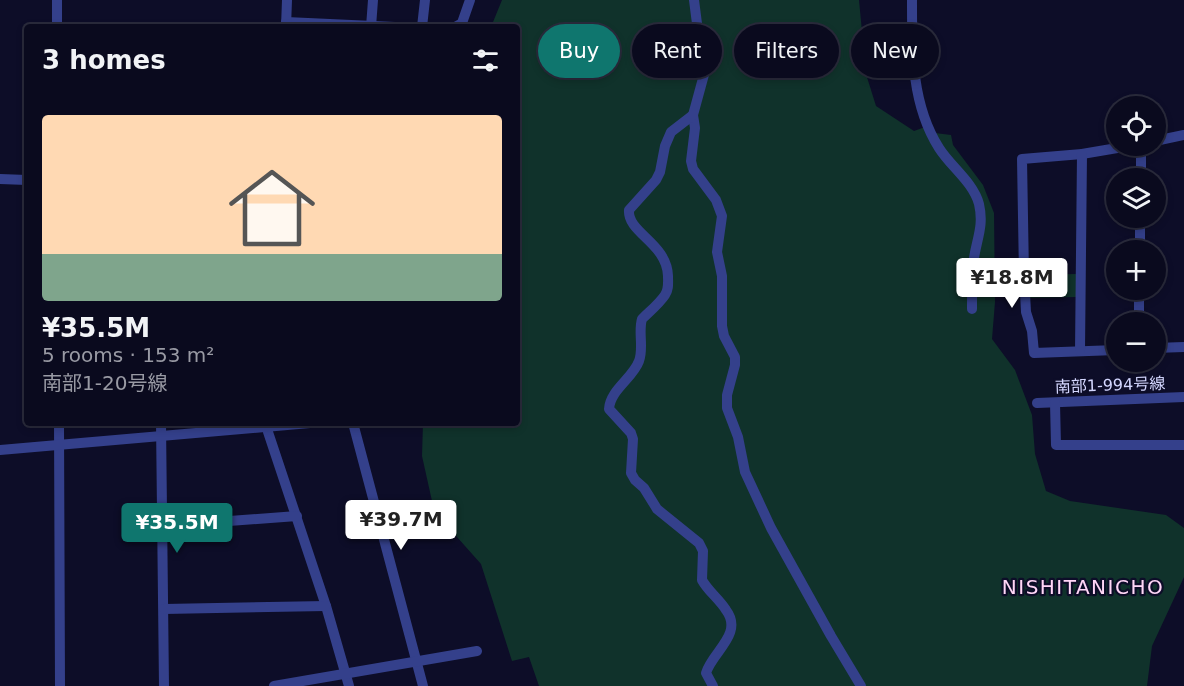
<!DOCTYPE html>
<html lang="en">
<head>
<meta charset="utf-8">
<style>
	:root { --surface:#0a0a1e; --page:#131327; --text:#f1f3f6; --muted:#999aa4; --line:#2a2b3c; --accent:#0f766e }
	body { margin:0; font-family:"DejaVu Sans","Noto Sans JP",sans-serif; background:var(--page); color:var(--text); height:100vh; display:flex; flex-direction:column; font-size:22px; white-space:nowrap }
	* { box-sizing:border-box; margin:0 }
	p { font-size:20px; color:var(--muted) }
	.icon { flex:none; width:33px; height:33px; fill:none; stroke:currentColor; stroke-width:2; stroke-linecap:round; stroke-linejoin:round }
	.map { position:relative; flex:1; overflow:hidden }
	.side { position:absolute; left:24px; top:24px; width:496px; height:402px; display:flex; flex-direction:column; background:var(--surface); border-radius:6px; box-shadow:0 3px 9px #0003,0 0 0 2px var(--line) }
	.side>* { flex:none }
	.hud { position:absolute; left:538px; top:24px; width:555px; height:54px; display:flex; gap:12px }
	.tools { position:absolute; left:1106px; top:96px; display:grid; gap:12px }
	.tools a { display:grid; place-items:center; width:60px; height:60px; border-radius:50%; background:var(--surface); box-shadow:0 3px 9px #0003,0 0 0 2px var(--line); font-size:30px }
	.price { position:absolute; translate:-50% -51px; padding:0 14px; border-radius:6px; background:#fff; color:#222; font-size:20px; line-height:39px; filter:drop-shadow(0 2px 3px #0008) }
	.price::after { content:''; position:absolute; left:50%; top:36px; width:18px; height:14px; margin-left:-9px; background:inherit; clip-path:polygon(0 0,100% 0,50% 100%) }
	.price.selected { background:var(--accent); color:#fff }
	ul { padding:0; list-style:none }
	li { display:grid; align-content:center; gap:12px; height:318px; padding:0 18px }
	li span { display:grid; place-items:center; height:186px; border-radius:6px; color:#555 }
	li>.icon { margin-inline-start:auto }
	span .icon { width:108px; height:108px; fill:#fffc; stroke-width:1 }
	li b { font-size:26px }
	h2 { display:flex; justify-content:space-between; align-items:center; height:72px; padding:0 18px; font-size:26px }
	.chip { padding:0 21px; border-radius:27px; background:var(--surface); box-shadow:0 3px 9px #0003,0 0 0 2px var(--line); font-size:21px; line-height:54px }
	.chip.selected { background:var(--accent); color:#fff }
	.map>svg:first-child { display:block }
	.green { fill:#10322b }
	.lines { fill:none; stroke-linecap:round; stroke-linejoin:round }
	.minor { stroke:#34408b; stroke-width:10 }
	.labels { text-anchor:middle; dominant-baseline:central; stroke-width:4.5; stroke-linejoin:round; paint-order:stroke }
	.street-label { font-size:16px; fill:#d4d7ff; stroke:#0d0d28 }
	.quarter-label { font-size:20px; letter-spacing:1.5px; fill:#ffd6f7; stroke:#0d0d28 }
</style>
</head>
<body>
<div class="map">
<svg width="1184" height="686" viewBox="0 0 1184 686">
	<rect width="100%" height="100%" fill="#0d0d28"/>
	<g class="green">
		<polygon points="502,0 859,0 866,74 876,106 914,131 925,127 935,133 951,135 953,145 983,185 994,213 995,302 992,339 1015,370 1032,415 1035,454 1046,491 1070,501 1166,515 1184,528 1184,577 1152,646 1147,686 539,686 529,657 512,661 481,564 441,519 432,501 422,456 423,423 518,423 518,27 491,27"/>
		<polygon points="1076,274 1076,297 1030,298 1029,275"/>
	</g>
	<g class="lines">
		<g class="minor">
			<polyline points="57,0 57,27"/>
			<polyline points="694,0 701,55 705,71 693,115 695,128 691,161 693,169 716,200 722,216 717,252 722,276 722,326 724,336 735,357 735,365 727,395 727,408 738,437 745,472 771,528 831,636 861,686"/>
			<path d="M912 0C912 50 911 104 939 148 951 167 973 182 979 204 984 226 977 238 974 258 972 275 972 292 972 309"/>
			<polyline points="286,22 395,27"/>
			<polyline points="286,27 287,0"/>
			<polyline points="371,27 373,0"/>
			<polyline points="422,27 425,0"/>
			<polyline points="455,27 462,23 470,0"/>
			<path d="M693 115 671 132 665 146 660 172 656 180 629 210C627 233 667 243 668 276 668 283 669 289 665 295 659 304 650 311 642 319 638 332 644 348 639 361 633 378 610 390 609 409L631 433 633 439 631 473 635 480 644 488 657 509 699 543 703 551 702 580C708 591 719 599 726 610 744 634 712 652 706 673L713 686"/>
			<polyline points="1155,141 1184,135"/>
			<polyline points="1141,178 1141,146"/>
			<polyline points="0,179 27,180"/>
			<polyline points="1140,250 1140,218"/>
			<polyline points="1139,322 1139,290"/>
			<polyline points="1155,348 1184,347"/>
			<polyline points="1116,350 1034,353 1032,331 1026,312 1024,275 1022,159 1082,154 1129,146"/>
			<polyline points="1080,351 1082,154"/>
			<polyline points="1037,403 1184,397"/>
			<polyline points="1055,403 1056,445 1184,445"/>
			<polyline points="59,423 60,686"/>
			<polyline points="161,423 164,686"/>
			<polyline points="267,423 268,432 326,606 349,686"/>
			<polyline points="353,423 423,686"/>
			<polyline points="0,450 310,423"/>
			<polyline points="162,526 297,516"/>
			<polyline points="382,534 436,519"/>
			<polyline points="164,609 326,606"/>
			<polyline points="274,686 477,651"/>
		</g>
	</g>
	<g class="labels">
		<g class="street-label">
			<text transform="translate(1110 385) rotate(-2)">南部1-994号線</text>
		</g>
		<g class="quarter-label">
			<text x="1083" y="587">NISHITANICHO</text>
		</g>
	</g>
</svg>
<div class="tools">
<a><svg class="icon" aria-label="locate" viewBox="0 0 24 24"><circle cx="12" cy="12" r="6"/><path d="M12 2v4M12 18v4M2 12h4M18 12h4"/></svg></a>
<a><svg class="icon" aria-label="layers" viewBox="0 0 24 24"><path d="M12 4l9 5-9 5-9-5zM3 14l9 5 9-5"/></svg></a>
<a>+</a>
<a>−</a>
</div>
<b class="price" style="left:1012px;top:309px">¥18.8M</b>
<b class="price" style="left:401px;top:551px">¥39.7M</b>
<b class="price selected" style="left:177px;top:554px">¥35.5M</b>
<div class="hud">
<a class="chip selected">Buy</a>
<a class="chip">Rent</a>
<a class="chip">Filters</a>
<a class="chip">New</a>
</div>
<section class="side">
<h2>3 homes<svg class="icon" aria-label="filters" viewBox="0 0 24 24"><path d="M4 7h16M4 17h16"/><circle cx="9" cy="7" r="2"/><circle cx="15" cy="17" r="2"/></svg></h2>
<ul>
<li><span style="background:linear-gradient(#ffd9b3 75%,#7fa58c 0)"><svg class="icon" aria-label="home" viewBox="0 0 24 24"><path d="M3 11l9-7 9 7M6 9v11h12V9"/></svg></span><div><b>¥35.5M</b><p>5 rooms · 153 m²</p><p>南部1-20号線</p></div></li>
</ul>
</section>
</div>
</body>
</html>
